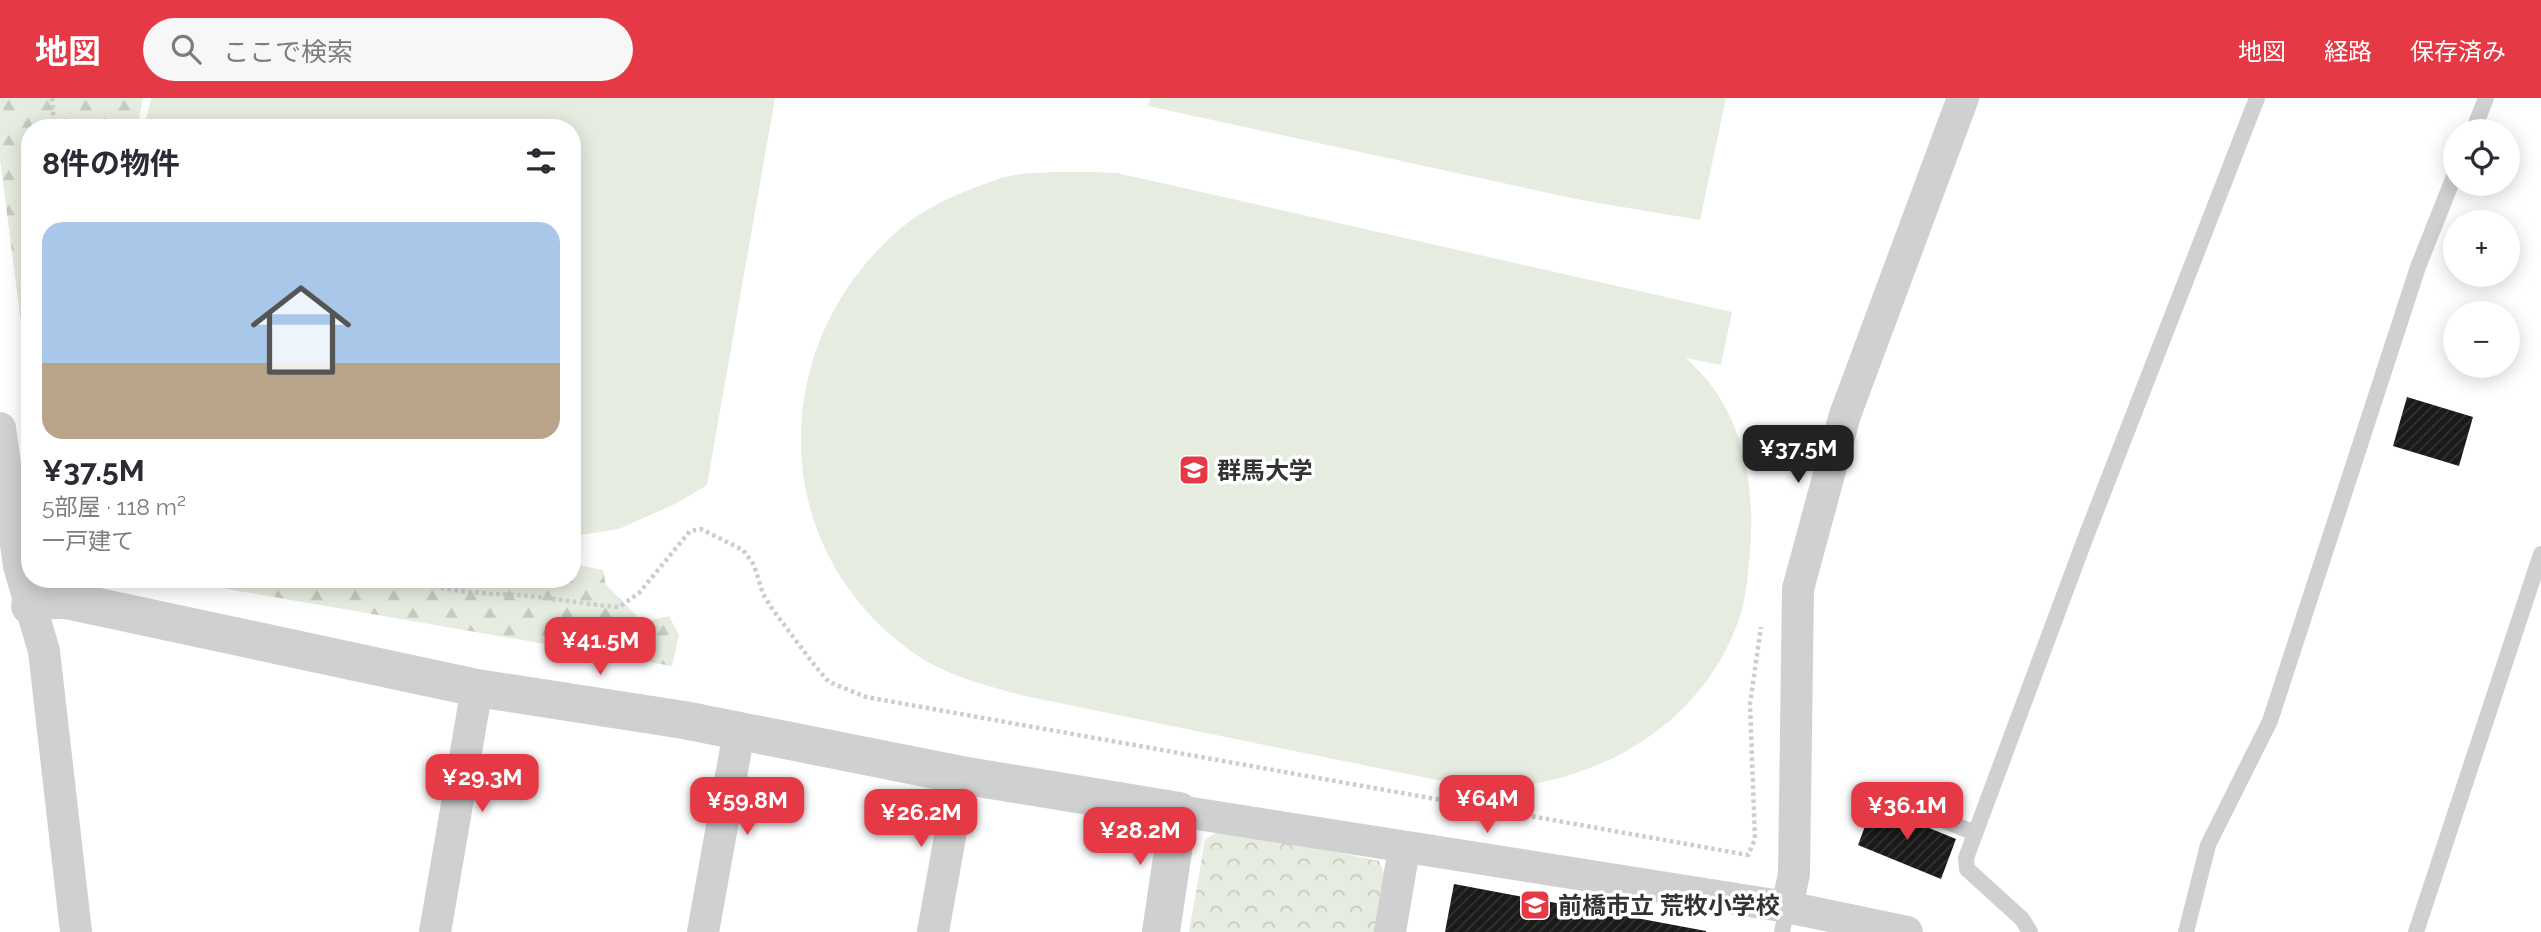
<!DOCTYPE html>
<html lang="ja">
<head>
<meta charset="utf-8">
<style>
	:root { --surface:#fff; --page:#f7f7f7; --text:#2b2b33; --muted:#7c7c81; --line:#e1e1e2; --accent:#e63946 }
	body { margin:0; font-family:Raleway,"Noto Sans JP",sans-serif; background:var(--page); color:var(--text); height:100vh; display:flex; flex-direction:column; font-size:26px; white-space:nowrap }
	* { box-sizing:border-box; margin:0 }
	p { font-size:23px; color:var(--muted) }
	.icon { flex:none; width:38px; height:38px; fill:none; stroke:currentColor; stroke-width:2; stroke-linecap:round; stroke-linejoin:round }
	.map { position:relative; flex:1; overflow:hidden }
	.sheet { position:absolute; left:21px; top:21px; width:560px; height:469px; display:flex; flex-direction:column; background:var(--surface); border-radius:28px; box-shadow:0 4px 18px #0003 }
	.sheet>* { flex:none }
	.fabs { position:absolute; left:2443px; top:21px; display:grid; gap:14px }
	.fabs a { display:grid; place-items:center; width:77px; height:77px; border-radius:50%; background:var(--surface); box-shadow:0 4px 18px #0003; font-size:35px }
	.price { position:absolute; translate:-50% -60px; padding:0 16px; border-radius:14px; background:var(--accent); color:#fff; font-size:23px; line-height:46px; filter:drop-shadow(0 2px 4px #0008) }
	.price::after { content:''; position:absolute; left:50%; top:42px; width:21px; height:16px; margin-left:-10px; background:inherit; clip-path:polygon(0 0,100% 0,50% 100%) }
	.price.selected { background:#222; color:#fff }
	ul { padding:0; list-style:none }
	li { display:grid; align-content:center; gap:14px; height:371px; padding:0 21px }
	li+li { border-top:2px solid var(--line) }
	li span { display:grid; place-items:center; height:217px; border-radius:21px; color:#555 }
	li>.icon { margin-inline-start:auto }
	span .icon { width:126px; height:126px; fill:#fffc; stroke-width:1 }
	li b { font-size:30px }
	h2 { display:flex; justify-content:space-between; align-items:center; height:84px; padding:0 21px; font-size:30px }
	header { display:flex; align-items:center; gap:42px; box-sizing:border-box; height:98px; padding:0 35px; background:var(--accent); color:#fff }
	header strong { font-size:33px }
	nav { display:flex; gap:38px; margin-inline-start:auto; font-size:24px }
	.search { width:490px; height:63px; background:var(--page); display:flex; align-items:center; gap:18px; box-sizing:border-box; padding:0 24px; border-radius:38px; color:var(--muted); font-size:26px }
	.map>svg:first-child { display:block }
	.forest { fill:url(#forest-firs) }
	.park { fill:url(#park-crowns) }
	.garden { fill:#e6ecdf }
	.building { fill:url(#building-hatch) }
	.lines { fill:none; stroke-linecap:round; stroke-linejoin:round }
	.path { stroke:#cdcdcd; stroke-width:4.5; stroke-dasharray:3.5 3.5; stroke-linecap:butt }
	.service { stroke:#d0d0d0; stroke-width:16 }
	.minor { stroke:#d0d0d0; stroke-width:32 }
	.tertiary { stroke:#d0d0d0; stroke-width:38 }
	.labels { text-anchor:middle; dominant-baseline:central; stroke-width:7; stroke-linejoin:round; paint-order:stroke }
	.poi-label { font-size:24px; font-weight:bold; fill:#333; stroke:#fff; text-anchor:start }
</style>
</head>
<body>
<header>
<strong>地図</strong>
<div class="search"><svg class="icon" aria-label="search" viewBox="0 0 24 24"><circle cx="10" cy="10" r="6"/><path d="M15 15l6 6"/></svg>ここで検索</div>
<nav><a>地図</a><a>経路</a><a>保存済み</a></nav>
</header>
<div class="map">
<svg width="2541" height="834" viewBox="0 0 2541 834">
	<defs>
		<pattern id="forest-firs" width="22" height="20" patternUnits="userSpaceOnUse" patternTransform="scale(1.75)"><rect width="22" height="20" fill="#e6ecdf"/><path d="M5 1l3.5 6h-7zM16 11l3.5 6h-7z" fill="#c6cbc0"/></pattern>
		<pattern id="park-crowns" width="20" height="18" patternUnits="userSpaceOnUse" patternTransform="scale(1.75)"><rect width="20" height="18" fill="#e6ecdf"/><path d="M2 6a3 3 0 1 1 6 0M12 15a3 3 0 1 1 6 0" fill="none" stroke="#c6cbc0"/></pattern>
		<pattern id="building-hatch" width="6" height="6" patternUnits="userSpaceOnUse" patternTransform="scale(1.75)"><rect width="6" height="6" fill="#1a1a1a"/><path d="M-1 1l2-2M0 6l6-6M5 7l2-2" fill="none" stroke="#333"/></pattern>
	</defs>
	<rect width="100%" height="100%" fill="#fff"/>
	<g class="forest">
		<polygon points="0,0 143,0 137,30 30,30 30,295 0,61"/>
		<polygon points="572,466 603,472 606,487 643,524 669,518 679,537 672,568 170,481 572,481"/>
	</g>
	<polygon class="park" points="1223,730 1379,763 1385,777 1375,834 1189,834 1205,742"/>
	<g class="garden">
		<polygon points="151,0 775,0 707,387 677,405 619,431 572,438 572,30 144,30"/>
		<polygon points="1150,0 1726,0 1700,122 1581,102 1148,8"/>
		<path d="M1091 74 1117 75 1732 214 1721 267 1686 260C1694 269 1704 277 1711 287 1746 333 1755 397 1750 454 1748 473 1747 493 1742 512 1707 627 1596 689 1481 691L1025 598C985 587 942 577 908 551 763 443 768 238 906 126 933 105 969 91 1001 80 1029 72 1062 75 1091 74Z"/>
	</g>
	<g class="building">
		<polygon points="2407,299 2473,319 2459,368 2393,348"/>
		<polygon points="1873,707 1956,741 1941,781 1858,747"/>
		<polygon points="1454,786 1706,833 1706,834 1445,834"/>
	</g>
	<g class="lines">
		<g class="path">
			<polyline points="52,0 54,30"/>
			<path d="M414 481C454 498 496 494 538 499 565 502 592 507 619 509L639 495 690 433 701 431 743 452 754 467 763 496 773 512 815 568 829 584 866 599 1748 757 1755 741 1750 606 1761 529"/>
		</g>
		<g class="service">
			<polyline points="2473,33 2486,0"/>
			<polyline points="1886,699 1975,735"/>
			<polyline points="1782,834 1787,809"/>
			<polyline points="2030,834 2022,821 1967,771 1966,760 2085,441 2257,0"/>
			<polyline points="2186,834 2208,747 2270,623 2418,169 2455,76"/>
			<polyline points="2416,834 2541,456"/>
		</g>
		<g class="minor">
			<polyline points="0,330 19,468 44,553 76,834"/>
			<polyline points="1179,713 1787,809 1907,834"/>
			<polyline points="1787,809 1794,776 1798,491 1845,317 1963,0"/>
			<polyline points="435,834 477,590"/>
			<polyline points="703,834 739,634"/>
			<polyline points="933,834 961,677"/>
			<polyline points="1390,834 1404,751"/>
		</g>
		<polyline class="tertiary" points="30,508 45,502 66,502 477,590 684,622 961,677 1179,713 1161,834"/>
	</g>
	<defs>
		<g id="university-square" transform="scale(1.575)"><rect x="-9" y="-9" width="18" height="18" rx="4" fill="#e63946" stroke="#fff"/><path d="M0-5L7-2L0 1L-7-2ZM-4 1L0 2.5L4 1V4Q0 6-4 4Z" fill="#fff"/></g>
		<g id="school-square" transform="scale(1.575)"><rect x="-9" y="-9" width="18" height="18" rx="4" fill="#e63946" stroke="#fff"/><path d="M0-5L7-2L0 1L-7-2ZM-4 1L0 2.5L4 1V4Q0 6-4 4Z" fill="#fff"/></g>
	</defs>
	<g fill-rule="evenodd">
		<use href="#university-square" x="1194" y="372"/>
		<use href="#school-square" x="1535" y="807"/>
	</g>
	<g class="labels">
		<g class="poi-label">
			<text x="1217" y="372">群馬大学</text>
			<text x="1558" y="807">前橋市立 荒牧小学校</text>
		</g>
	</g>
</svg>
<div class="fabs">
<a><svg class="icon" aria-label="locate" viewBox="0 0 24 24"><circle cx="12" cy="12" r="6"/><path d="M12 2v4M12 18v4M2 12h4M18 12h4"/></svg></a>
<a>+</a>
<a>−</a>
</div>
<b class="price selected" style="left:1798px;top:387px">¥37.5M</b>
<b class="price" style="left:600px;top:579px">¥41.5M</b>
<b class="price" style="left:482px;top:716px">¥29.3M</b>
<b class="price" style="left:1487px;top:737px">¥64M</b>
<b class="price" style="left:747px;top:739px">¥59.8M</b>
<b class="price" style="left:1907px;top:744px">¥36.1M</b>
<b class="price" style="left:921px;top:751px">¥26.2M</b>
<b class="price" style="left:1140px;top:769px">¥28.2M</b>
<section class="sheet">
<h2>8件の物件<svg class="icon" aria-label="filters" viewBox="0 0 24 24"><path d="M4 7h16M4 17h16"/><circle cx="9" cy="7" r="2"/><circle cx="15" cy="17" r="2"/></svg></h2>
<ul>
<li><span style="background:linear-gradient(#a9c7e8 65%,#b9a48a 0)"><svg class="icon" aria-label="home" viewBox="0 0 24 24"><path d="M3 11l9-7 9 7M6 9v11h12V9"/></svg></span><div><b>¥37.5M</b><p>5部屋 · 118 m²</p><p>一戸建て</p></div></li>
</ul>
</section>
</div>
</body>
</html>
